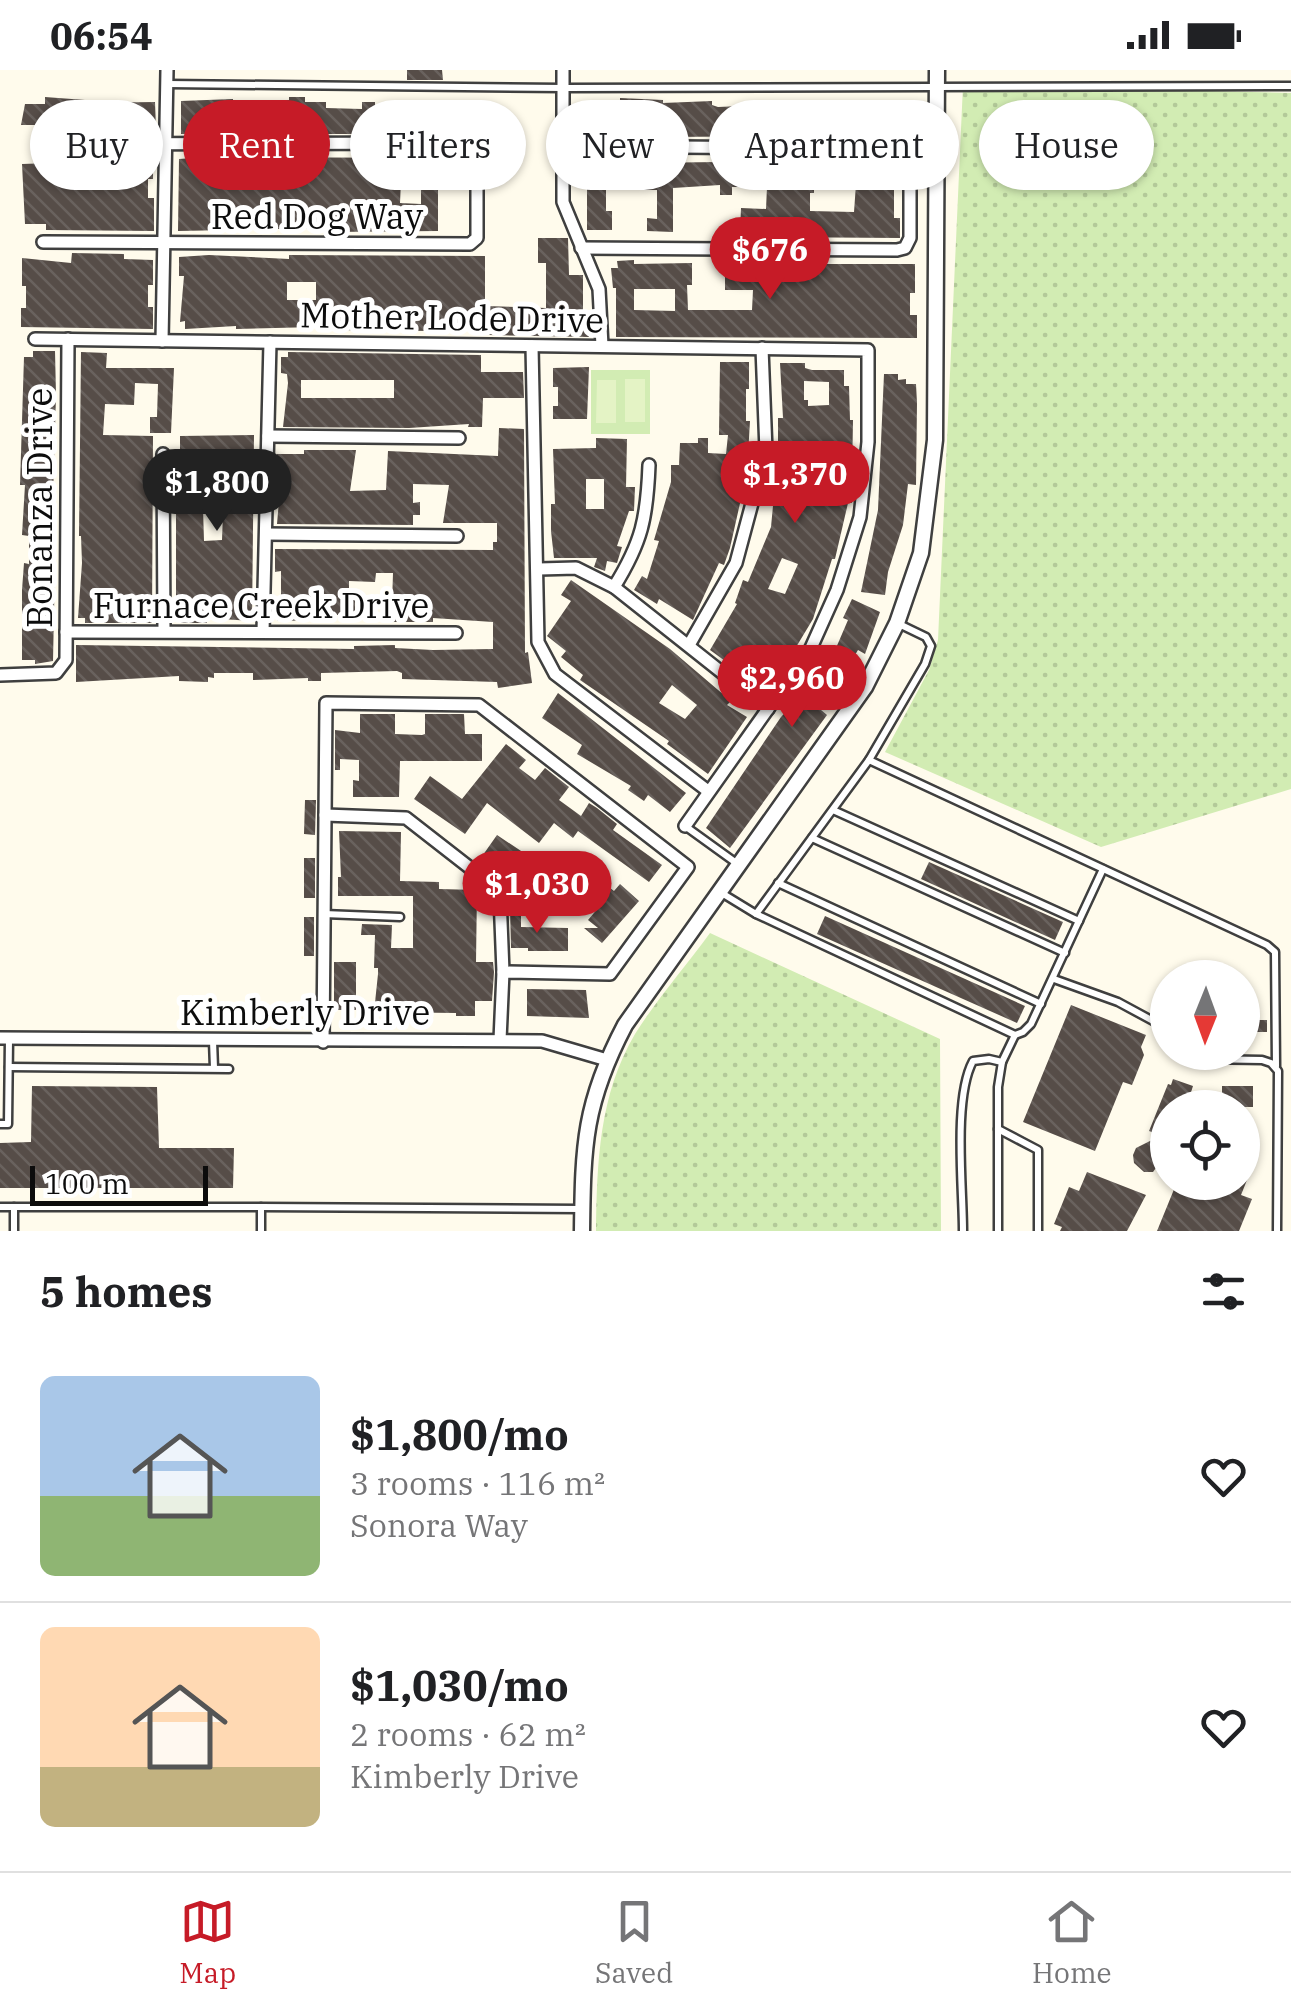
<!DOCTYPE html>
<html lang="en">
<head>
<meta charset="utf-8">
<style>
	:root { --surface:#fff; --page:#f2f2f2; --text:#202124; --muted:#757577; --line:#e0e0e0; --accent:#c61b27 }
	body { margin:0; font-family:"IBM Plex Serif",serif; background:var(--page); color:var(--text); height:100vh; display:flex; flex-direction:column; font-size:38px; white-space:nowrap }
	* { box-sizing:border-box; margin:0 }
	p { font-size:32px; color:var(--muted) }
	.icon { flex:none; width:55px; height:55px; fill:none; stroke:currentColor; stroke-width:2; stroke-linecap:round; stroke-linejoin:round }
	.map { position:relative; height:1161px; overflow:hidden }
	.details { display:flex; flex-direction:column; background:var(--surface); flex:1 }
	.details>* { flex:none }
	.banner { position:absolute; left:30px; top:30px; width:1232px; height:90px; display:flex; gap:20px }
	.needle { width:65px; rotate:181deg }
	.controls { position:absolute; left:1150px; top:890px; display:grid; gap:20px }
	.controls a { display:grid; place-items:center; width:110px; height:110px; border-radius:50%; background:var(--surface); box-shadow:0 2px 8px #0004; font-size:50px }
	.scale { position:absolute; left:30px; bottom:25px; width:178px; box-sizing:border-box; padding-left:10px; border:5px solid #0c0c0c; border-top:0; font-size:28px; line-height:35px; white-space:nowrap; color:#0c0c0c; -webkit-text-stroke:8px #fff; paint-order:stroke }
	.price { position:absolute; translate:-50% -85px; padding:0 22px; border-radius:35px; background:var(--accent); color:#fff; font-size:32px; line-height:65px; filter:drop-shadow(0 2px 5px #0008) }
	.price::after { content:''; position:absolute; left:50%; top:60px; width:30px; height:22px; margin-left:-15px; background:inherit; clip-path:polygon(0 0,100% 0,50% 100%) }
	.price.on { background:#222; color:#fff }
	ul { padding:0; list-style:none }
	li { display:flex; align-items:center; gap:30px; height:250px; padding:0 40px }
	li+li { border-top:2px solid var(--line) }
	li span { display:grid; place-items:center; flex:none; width:280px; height:200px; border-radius:15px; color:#555 }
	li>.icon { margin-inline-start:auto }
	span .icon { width:120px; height:120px; fill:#fffc; stroke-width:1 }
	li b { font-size:42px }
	h2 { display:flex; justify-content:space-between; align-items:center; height:120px; padding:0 40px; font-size:42px }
	.tag { padding:0 35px; border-radius:45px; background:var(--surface); box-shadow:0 2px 8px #0004; font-size:35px; line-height:90px }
	.tag.on { background:var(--accent); color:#fff }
	.status { display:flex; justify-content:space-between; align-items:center; height:70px; padding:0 50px; background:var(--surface); direction:ltr }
	.status svg { height:28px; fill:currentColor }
	.dock { display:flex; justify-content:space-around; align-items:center; height:140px; border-top:2px solid var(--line); background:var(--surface); font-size:28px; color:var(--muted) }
	.dock a { display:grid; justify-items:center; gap:5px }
	.dock .on { color:var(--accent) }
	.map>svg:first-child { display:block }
	.grass { fill:url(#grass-dots) }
	.park { fill:#d2ecb3 }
	.pitch { fill:#e4f3c5 }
	.building { fill:url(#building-back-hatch); fill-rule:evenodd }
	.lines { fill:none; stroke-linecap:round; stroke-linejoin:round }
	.service-casing { stroke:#3f3f3f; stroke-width:11 }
	.minor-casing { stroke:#3f3f3f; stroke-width:16 }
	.tertiary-casing { stroke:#3f3f3f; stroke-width:19 }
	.service { stroke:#fff; stroke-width:6 }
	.minor { stroke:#fff; stroke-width:11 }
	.tertiary { stroke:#fff; stroke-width:14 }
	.labels { text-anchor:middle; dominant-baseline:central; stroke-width:10; stroke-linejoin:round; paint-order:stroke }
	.street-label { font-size:35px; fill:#0c0c0c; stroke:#fff }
</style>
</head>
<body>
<div class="status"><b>06:54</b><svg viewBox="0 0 49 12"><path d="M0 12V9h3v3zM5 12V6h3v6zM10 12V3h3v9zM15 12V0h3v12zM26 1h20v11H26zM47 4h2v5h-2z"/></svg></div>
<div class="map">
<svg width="1291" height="1161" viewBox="0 0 1291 1161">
	<defs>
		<pattern id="grass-dots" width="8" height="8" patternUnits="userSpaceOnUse" patternTransform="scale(2.5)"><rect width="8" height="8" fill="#d2ecb3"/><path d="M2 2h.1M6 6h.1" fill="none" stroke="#b3c999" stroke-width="1.8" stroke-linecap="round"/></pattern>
		<pattern id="building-back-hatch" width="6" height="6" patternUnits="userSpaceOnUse" patternTransform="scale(2.5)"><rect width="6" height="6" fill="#564d48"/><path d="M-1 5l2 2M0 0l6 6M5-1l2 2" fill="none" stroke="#69625e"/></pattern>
	</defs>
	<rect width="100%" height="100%" fill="#fffbec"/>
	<g class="grass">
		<polygon points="963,15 1291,23 1291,719 1101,777 885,682 929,600 938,570"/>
		<path d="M710 863 940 969 941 1161H596C597 1092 599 1025 635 964 657 929 686 896 710 863Z"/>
	</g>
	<rect class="park" x="591" y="300" width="59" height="64"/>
	<g class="pitch">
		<rect x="625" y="309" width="20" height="43"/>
		<polygon points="597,310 616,310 616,353 596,353"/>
	</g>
	<g class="building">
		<polygon points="407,0 442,0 443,10 407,10"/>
		<polygon points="45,27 85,30 85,33 155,32 156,59 149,59 149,64 110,64 45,58 45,55 21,55 25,34 45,34"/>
		<polygon points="289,27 305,27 305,32 326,32 326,38 362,39 362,32 375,32 375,46 381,47 381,64 181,64 181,31 233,29 233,35 272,36 272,30 289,30"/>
		<polygon points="620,28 663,30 663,33 712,31 712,35 718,37 789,34 789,39 803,39 803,66 666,67 649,65 649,60 631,60 631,63 581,61 581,38 620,37"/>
		<polygon points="847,32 919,33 919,67 848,66 848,59 834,59 835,48 847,48"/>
		<polygon points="451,37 465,37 465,60 446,60"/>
		<polygon points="408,40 423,41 423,64 404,64 404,46 408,46"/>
		<polygon points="85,86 106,90 153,88 153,109 148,109 148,128 154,128 154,161 46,160 46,154 25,154 22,94 50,93 50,87"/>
		<path d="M206 87 465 88 468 117H438V161L330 162V158L178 161 179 89ZM421 110V134L400 133 401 111Z"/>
		<polygon points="575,90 634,93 819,91 819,115 814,115 814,123 810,123 810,141 854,142 856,114 851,114 850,95 894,94 894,148 900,148 900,168 763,167 763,163 740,162 741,138 766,139 767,117 732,117 732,125 720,125 720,115 673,118 673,162 647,161 647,148 657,149 657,120 633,120 633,114 606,113 606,141 612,141 612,160 587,160 587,104 575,104"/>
		<path d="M538 168H568L569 205H583V242H589V267L489 265V259L466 258V255L436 256V261L316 260V257L236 259V256L185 259V251L180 252 184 206H179V187L209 185 289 189V185L485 186V236L546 238V193H538ZM287 212H316V230H287Z"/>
		<polygon points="72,183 124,184 124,189 153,190 153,215 148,215 148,237 153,237 153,259 21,257 21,238 26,238 26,216 22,216 22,188 71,193"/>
		<path d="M634 190V194L692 193V215H687L688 240H752L753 220H725V194H915V223H910V245H917V268L616 267V218H613L611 198H618L617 191ZM634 219H675V241L634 240Z"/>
		<polygon points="33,281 55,281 56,325 51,494 55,494 53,591 35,594 35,590 22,590 22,520 24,493 29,494 29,466 22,465 25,415 20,415 24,287 33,287"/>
		<polygon points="81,282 107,283 106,298 174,298 171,363 150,363 150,347 157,347 158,314 135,313 134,335 105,334 103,365 153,366 152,553 85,553 85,548 78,548 82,493 81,466 79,466"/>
		<path d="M288 282 481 285V302H523L524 328H483L482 357H468L469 354 409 358 283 357 288 313 287 304 281 303V287H288ZM301 310H394V328H301Z"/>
		<polygon points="720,292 749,292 749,319 746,319 746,351 750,351 747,402 730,478 724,495 719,493 693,550 659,529 657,534 634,520 642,506 647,509 659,471 654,470 671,412 671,395 679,395 680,373 698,373 698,368 708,368 708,383 726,384 728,365 719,365"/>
		<path d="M780 293H805V298L812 300H844V316H849L850 350H853L852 407H855L852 433H848L835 489H832L813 549 769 622 749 612 742 607 743 604 710 580 737 534 735 533 743 510 748 512 771 457 776 404H779L781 373H778V348H783ZM804 311 829 312V335L808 336V330H804ZM782 488 798 494 785 524 768 519Z"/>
		<polygon points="589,297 587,349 553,349 553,336 558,336 558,317 553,317 553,298"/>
		<polygon points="884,304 898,304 898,310 906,309 906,314 916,314 917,333 916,415 908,414 903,455 888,502 885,525 861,522 878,440"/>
		<polygon points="499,358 524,359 525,583 528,582 532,613 498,618 497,612 402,609 402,603 397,601 321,603 321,611 308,611 308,608 253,610 253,603 214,603 214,608 208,607 208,612 179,611 179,606 76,612 76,575 354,579 354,576 395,575 395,578 433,580 493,579 493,552 433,548 433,552 387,552 388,534 392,534 393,503 376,503 375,512 349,511 349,530 355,530 355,545 328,545 328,550 277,551 277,537 281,537 281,501 275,502 275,479 493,480 493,472 497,472 497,453 443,453 449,415 413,414 413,433 420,432 420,445 413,445 413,455 277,454 281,407 276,407 277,384 304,384 304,380 356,380 350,421 386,420 388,381 498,386"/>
		<polygon points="254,365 252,551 207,548 207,553 181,553 182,547 176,547 176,438 203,438 204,471 222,470 224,416 218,416 218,404 196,403 196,409 184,409 184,383 180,383 180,366"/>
		<path d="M596 368 627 369 626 417H635L634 441H629L617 476 622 477 617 493 607 491 605 501 594 497 597 488H554L551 461V434H555L553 379 596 378ZM586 409H604V439H586Z"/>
		<path d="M571 510 670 579 731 631 727 635 747 647 708 704 667 674 669 671 580 610 583 605 561 587 566 581 547 566 571 531 561 525ZM672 615 697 635 685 649 659 633Z"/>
		<polygon points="852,529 880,542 865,584 858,580 840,610 835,607 821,640 827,645 730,778 706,758 781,647 801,626 813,598 819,601 833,577 836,578 848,550 843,548"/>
		<polygon points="558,623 686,723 670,742 648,725 644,731 628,720 631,716 577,684 582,675 542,648"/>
		<polygon points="360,644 395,644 395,664 422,665 425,664 425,644 464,644 465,664 482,664 482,691 400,691 399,727 353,727 353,710 359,711 359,690 340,689 340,700 335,700 335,660 360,663"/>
		<polygon points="506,674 526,690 519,698 535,710 545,698 569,717 559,730 581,746 589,733 597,738 617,754 613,760 662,795 649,812 578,761 573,768 554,753 539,773 487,733 465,764 414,729 430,706 462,729"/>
		<polygon points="305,730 316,730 315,765 304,764"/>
		<polygon points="339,761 401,762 400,811 439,812 439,819 477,820 476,892 493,892 494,902 492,931 475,931 475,946 456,946 456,943 374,942 378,904 378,898 374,898 375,865 361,865 362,854 392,855 391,878 413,878 413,826 338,826 338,807 341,807"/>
		<polygon points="497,765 536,791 524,809 515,803 506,815 478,792"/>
		<rect x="304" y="788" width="11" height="40"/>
		<polygon points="576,792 614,821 620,814 639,831 602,873 584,858 598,858 588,850 599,837 581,823 571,837 556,826"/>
		<polygon points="929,792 1063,852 1055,870 921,809"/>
		<polygon points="510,839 521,839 521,857 568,858 568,881 528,881 528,878 511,878"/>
		<polygon points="825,846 1025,936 1017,953 817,864"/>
		<rect x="304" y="847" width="10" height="39"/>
		<rect x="334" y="892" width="22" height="48"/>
		<polygon points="527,919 586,920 589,948 527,946"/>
		<polygon points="1071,935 1146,965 1141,977 1144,985 1132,1015 1123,1012 1095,1081 1023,1052"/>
		<rect x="1242" y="950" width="25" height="12"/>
		<polygon points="1173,1009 1193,1016 1186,1038 1168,1038 1168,1068 1149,1061 1168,1014 1171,1015"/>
		<polygon points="32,1016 157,1017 159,1078 234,1078 233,1118 0,1118 0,1073 31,1072"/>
		<rect x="1222" y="1016" width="31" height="21"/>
		<polygon points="1152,1070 1162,1084 1161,1091 1153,1102 1144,1102 1134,1093 1133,1085 1136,1078"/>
		<polygon points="1242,1079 1257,1085 1241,1125 1252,1129 1239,1161 1157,1161 1177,1112 1242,1112"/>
		<polygon points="1087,1102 1146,1125 1127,1161 1060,1161 1062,1157 1054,1154 1069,1117 1079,1121"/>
	</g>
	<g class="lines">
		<g class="service-casing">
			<g id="service">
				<polyline points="168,14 563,18 1291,16"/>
				<polyline points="899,554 926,567 931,576 925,594 869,690 1267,875 1275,882 1276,996"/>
				<polyline points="833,740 1079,851"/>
				<polyline points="685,756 739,795"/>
				<polyline points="812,768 1065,883"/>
				<polyline points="778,813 1041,934"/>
				<polyline points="720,822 756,844 869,690"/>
				<polyline points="324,844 400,847"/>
				<path d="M756 844 1015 965 1002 992 989 989 973 991C953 1028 963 1117 963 1161"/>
				<polyline points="1054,909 1118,932 1168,959"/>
				<polyline points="1015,965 1023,962 1031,954 1103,799"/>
				<polyline points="213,971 214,998"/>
				<polyline points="1186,982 1200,989 1262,990 1271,993 1278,1001 1277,1161"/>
				<polyline points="9,997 229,999"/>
				<polyline points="0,1054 8,1054 9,969"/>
				<polyline points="998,1059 1038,1080 1038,1161"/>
				<polyline points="0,1137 261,1137 261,1161"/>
				<polyline points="261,1137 580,1139"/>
				<polyline points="14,1161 14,1137"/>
				<polyline points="998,1161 998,1017 1002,992"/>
			</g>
		</g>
		<g class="minor-casing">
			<g id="minor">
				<polyline points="563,0 563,132 599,219 602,276"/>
				<polyline points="562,76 895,79 907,82 910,91 910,168 905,178 897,180 581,178"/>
				<polyline points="43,172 470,174 477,168 477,82 470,73 48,74"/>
				<polyline points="35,269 868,280 868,372 860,447 837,520 811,578 685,756"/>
				<polyline points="162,271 167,0"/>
				<polyline points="532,276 538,572 555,604 708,721"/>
				<polyline points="268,366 459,368"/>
				<polyline points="163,384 164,561"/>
				<polyline points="266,464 457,466"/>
				<polyline points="539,499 576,498 614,517 768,639"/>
				<path d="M614 517C642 472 647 448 649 395"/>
				<polyline points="66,562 456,563"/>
				<polyline points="263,562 270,272"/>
				<polyline points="689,575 736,493 766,381 762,278"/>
				<polyline points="0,605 56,603 66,590 68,269"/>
				<polyline points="325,745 406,748 492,815 500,826 503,902"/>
				<polyline points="0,968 542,971 607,990"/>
				<polyline points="323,972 326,633 479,635 688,797 610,904 503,902 500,970"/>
			</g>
		</g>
		<g class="tertiary-casing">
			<path id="tertiary" d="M582 1161C583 1075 584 1033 625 955L865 617 897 553 921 483 935 370 937 0"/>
		</g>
		<use href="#service" class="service"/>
		<use href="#minor" class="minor"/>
		<use href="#tertiary" class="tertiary"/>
	</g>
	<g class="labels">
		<g class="street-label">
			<text x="317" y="146">Red Dog Way</text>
			<text transform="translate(452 247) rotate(1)">Mother Lode Drive</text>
			<text transform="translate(39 438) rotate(-90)">Bonanza Drive</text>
			<text x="261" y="535">Furnace Creek Drive</text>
			<text x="305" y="942">Kimberly Drive</text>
		</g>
	</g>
</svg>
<div class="controls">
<a><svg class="needle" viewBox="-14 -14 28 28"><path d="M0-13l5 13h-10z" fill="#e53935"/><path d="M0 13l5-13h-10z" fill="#757577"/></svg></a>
<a><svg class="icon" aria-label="locate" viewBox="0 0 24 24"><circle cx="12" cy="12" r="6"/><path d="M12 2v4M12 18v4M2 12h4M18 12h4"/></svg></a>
</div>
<div class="scale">100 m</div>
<b class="price" style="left:770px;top:232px">$676</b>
<b class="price" style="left:795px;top:456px">$1,370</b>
<b class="price on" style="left:217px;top:464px">$1,800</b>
<b class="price" style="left:792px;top:660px">$2,960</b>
<b class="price" style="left:537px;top:866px">$1,030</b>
<div class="banner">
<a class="tag">Buy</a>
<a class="tag on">Rent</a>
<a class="tag">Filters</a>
<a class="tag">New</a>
<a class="tag">Apartment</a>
<a class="tag">House</a>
</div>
</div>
<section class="details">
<h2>5 homes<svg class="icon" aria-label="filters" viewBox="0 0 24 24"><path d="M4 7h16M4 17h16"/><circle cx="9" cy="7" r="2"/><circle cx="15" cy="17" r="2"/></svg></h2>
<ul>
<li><span style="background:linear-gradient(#a9c7e8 60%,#8fb573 0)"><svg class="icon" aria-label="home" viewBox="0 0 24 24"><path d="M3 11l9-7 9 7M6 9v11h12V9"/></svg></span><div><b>$1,800/mo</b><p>3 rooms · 116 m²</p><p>Sonora Way</p></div><svg class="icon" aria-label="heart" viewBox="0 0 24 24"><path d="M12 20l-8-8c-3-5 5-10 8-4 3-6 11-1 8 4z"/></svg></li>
<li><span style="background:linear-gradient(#ffd9b3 70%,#c2b280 0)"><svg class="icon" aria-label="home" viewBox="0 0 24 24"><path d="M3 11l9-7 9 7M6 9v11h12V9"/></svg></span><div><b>$1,030/mo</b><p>2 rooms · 62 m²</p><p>Kimberly Drive</p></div><svg class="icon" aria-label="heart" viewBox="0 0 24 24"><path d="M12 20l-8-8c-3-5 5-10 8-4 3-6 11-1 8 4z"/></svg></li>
</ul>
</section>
<nav class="dock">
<a class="on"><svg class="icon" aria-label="map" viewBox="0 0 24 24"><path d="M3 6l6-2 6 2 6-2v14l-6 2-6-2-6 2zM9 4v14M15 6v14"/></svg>Map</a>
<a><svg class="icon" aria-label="saved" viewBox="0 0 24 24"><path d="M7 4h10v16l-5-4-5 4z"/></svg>Saved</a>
<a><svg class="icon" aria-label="home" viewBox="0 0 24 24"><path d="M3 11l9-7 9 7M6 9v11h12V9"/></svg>Home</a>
</nav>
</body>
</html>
